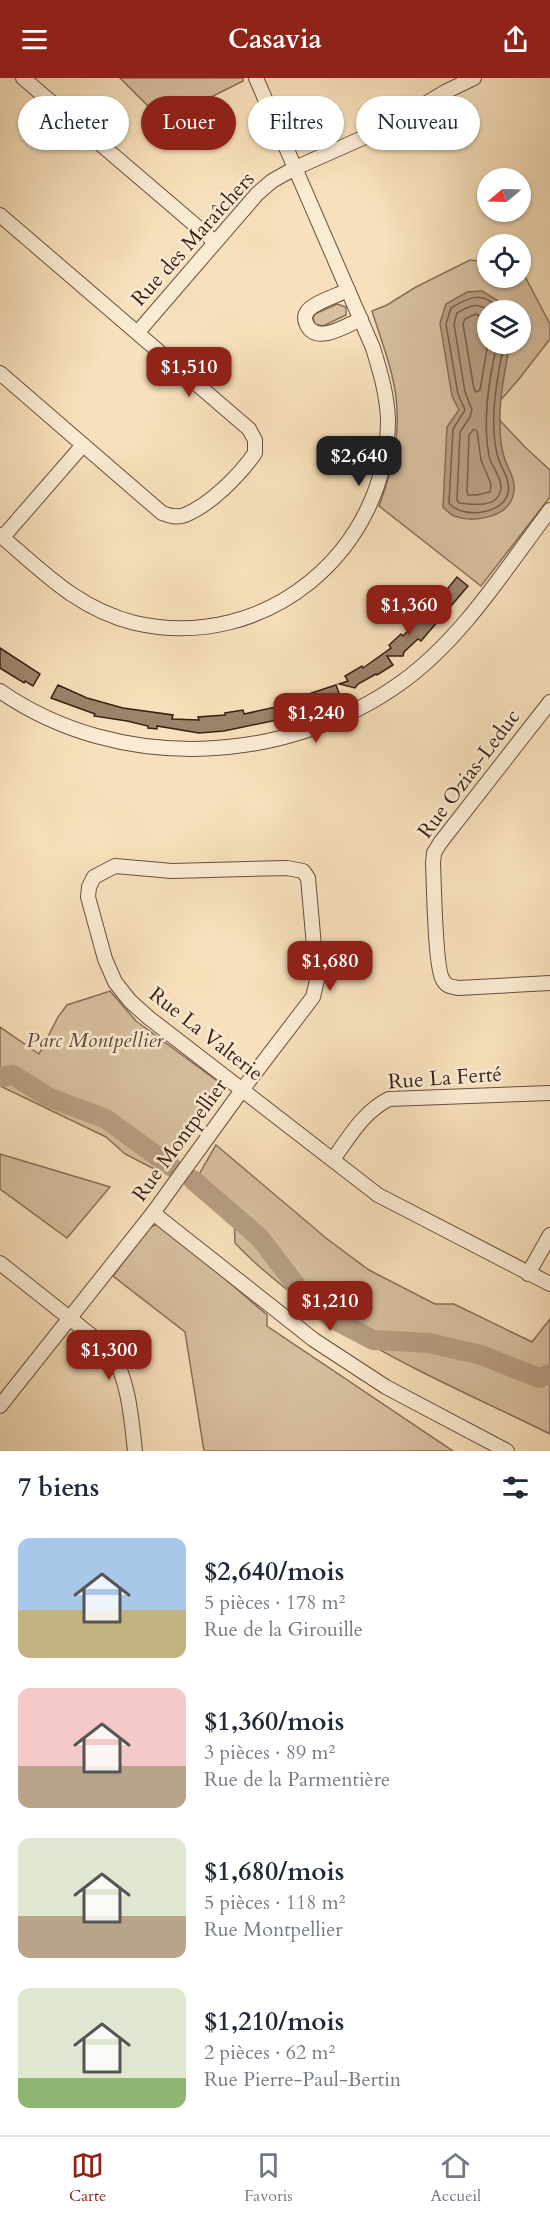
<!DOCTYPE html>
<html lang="fr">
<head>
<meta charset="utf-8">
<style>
	:root { --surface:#fff; --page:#f2f2f3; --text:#1f2937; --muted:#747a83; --line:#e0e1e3; --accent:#8f2418 }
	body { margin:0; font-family:Cardo,serif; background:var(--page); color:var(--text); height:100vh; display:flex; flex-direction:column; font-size:22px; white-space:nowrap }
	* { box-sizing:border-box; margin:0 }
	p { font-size:20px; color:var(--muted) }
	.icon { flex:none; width:33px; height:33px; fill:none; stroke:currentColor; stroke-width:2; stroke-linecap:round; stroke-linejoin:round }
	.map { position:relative; height:1373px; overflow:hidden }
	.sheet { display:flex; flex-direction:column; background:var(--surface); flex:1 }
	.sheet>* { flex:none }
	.guide { position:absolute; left:18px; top:18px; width:514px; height:54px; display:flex; gap:12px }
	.needle { width:39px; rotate:251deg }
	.tools { position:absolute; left:477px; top:90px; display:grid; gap:12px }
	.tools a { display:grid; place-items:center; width:54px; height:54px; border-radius:50%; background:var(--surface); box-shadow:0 2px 4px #0004; font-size:30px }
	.price { position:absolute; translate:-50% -51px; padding:0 14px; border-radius:12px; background:var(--accent); color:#fff; font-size:20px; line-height:39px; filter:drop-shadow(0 2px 3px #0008) }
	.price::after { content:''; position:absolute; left:50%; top:36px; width:18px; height:14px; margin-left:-9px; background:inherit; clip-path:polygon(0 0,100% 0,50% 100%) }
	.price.active { background:#222; color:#fff }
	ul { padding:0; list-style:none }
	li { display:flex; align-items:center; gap:18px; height:150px; padding:0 18px }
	li span { display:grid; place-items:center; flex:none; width:168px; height:120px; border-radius:12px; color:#555 }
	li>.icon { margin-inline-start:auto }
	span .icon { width:72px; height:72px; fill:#fffc; stroke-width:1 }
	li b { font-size:26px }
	h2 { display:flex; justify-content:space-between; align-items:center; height:72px; padding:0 18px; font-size:26px }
	.pill { padding:0 21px; border-radius:27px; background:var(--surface); box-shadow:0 2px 4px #0004; font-size:21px; line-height:54px }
	.pill.active { background:var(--accent); color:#fff }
	header { display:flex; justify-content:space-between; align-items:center; height:78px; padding:0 18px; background:var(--accent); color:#fff; font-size:27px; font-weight:600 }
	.tabs { display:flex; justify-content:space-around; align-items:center; height:84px; border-top:2px solid var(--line); background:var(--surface); font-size:16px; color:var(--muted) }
	.tabs a { display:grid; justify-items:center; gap:3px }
	.tabs .active { color:var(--accent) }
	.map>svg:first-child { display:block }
	.green { fill:#d7bf9f; stroke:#886f5a; stroke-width:1.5; fill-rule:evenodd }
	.water { fill:#b79e82; stroke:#856b56; stroke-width:1.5 }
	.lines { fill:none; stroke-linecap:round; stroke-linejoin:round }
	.shore { stroke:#785e4b; stroke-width:1.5 }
	.river { stroke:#b79e82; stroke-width:20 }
	.building { fill:#9c836b; stroke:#3a1f14; stroke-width:1.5 }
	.minor-casing { stroke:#694f3e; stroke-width:16 }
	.minor { stroke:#faebd3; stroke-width:14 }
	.labels { text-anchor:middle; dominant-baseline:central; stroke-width:5; stroke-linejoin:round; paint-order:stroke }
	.street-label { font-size:21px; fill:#3a1f14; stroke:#faebd3 }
	.park-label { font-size:21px; font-style:italic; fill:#614737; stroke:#faebd3 }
</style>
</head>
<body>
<header><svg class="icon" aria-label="menu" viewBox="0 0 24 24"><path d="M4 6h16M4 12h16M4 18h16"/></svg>Casavia<svg class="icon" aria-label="share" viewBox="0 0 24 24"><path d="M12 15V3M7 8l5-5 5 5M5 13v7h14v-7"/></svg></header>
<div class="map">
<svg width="550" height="1373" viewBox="0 0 550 1373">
	<rect width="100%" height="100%" fill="#f7e0bb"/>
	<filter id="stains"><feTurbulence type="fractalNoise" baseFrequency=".00333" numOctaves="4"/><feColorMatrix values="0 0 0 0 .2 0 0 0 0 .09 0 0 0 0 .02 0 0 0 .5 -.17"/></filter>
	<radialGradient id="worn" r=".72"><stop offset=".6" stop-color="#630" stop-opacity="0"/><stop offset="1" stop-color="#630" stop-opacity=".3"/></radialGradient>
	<g class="green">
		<polygon points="120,0 243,0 243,3 163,43"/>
		<path d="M470 182 487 184 488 200H520L521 191 550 246V261L519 301 491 333 526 370 550 392V419L481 508 379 428C390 398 399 366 397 332 396 299 382 265 372 233L387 227 416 209ZM488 232H520V266H488Z"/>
		<polygon points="337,226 346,229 346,237 323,248 315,246 313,240 315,236"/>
		<polygon points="110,913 136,943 220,1005 222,1013 179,1073 160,1094 125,1076 106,1059 0,1008 0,949 39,976 58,939 67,927"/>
		<path d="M216 1067 326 1160 369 1192 435 1226H454L532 1264 550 1241V1356C441 1302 321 1255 235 1165L234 1138 197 1100Z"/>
		<polygon points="0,1076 110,1109 67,1160 0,1111"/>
		<polygon points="155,1147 164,1148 267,1237 267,1248 453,1373 204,1373 185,1254 113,1198 149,1150"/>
	</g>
	<path class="water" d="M482 213 503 226 505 232H488V266H510C505 292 499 320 500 347 500 356 501 367 503 375 506 390 518 401 513 418 507 440 473 445 454 438 450 436 446 432 443 429L447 349 459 332 452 318 440 245 446 226 467 214Z"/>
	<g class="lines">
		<g class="shore">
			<path d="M488 232C475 224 470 228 457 235L454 246 465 314 472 332 470 339 460 354 457 422 459 425C471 426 492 430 499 417 506 403 492 391 489 378 482 342 489 301 497 266"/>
			<path d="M499 232C484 212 469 219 451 230L446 246 458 316 465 332 453 351 449 425C461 441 503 437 508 415 511 400 500 390 497 376 489 341 497 300 504 266"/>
			<polyline points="488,246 484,241 476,236 465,241 463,246 474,311 476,314 480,312 488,265"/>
			<polygon points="474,351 477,353 481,382 491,406 490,414 476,417 468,417 467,414 469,357"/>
		</g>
		<g class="river">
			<polyline points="0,999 13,997 48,1019 106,1041 172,1089"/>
			<polyline points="193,1102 260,1160 302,1215 333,1241 373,1262 429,1265 481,1277 539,1300 550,1296"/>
		</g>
	</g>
	<g class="building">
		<polygon points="457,499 468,508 421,563 418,561 404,574 403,578 387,578 393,587 377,597 376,596 358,606 355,610 339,606 348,603 345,598 362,588 363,590 391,570 389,567 401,556 403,558 440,520"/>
		<polygon points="0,570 40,596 33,608 25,603 24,605 0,590"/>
		<polygon points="58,607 87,620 123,630 173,637 172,641 199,642 198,639 225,637 225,635 243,632 244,636 276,629 275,627 336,607 340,618 322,627 277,642 224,653 199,655 157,648 157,651 148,650 148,648 127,643 94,638 95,636 51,620"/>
	</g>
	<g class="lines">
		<g class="minor-casing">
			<g id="minor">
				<polyline points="23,0 215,164"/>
				<path d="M0 137 249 351 255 362V375C240 397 210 427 185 437 177 440 170 438 162 435L0 295"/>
				<path d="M348 212C339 217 312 225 307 234 304 238 305 243 307 247 317 267 347 247 361 241"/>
				<polyline points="138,254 257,116 272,103 295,90 383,51 445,14 474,0"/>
				<path d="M0 457C43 494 78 531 135 545 265 575 388 473 388 341 387 316 380 293 373 270L256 0"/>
				<polyline points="3,459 83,367"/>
				<path d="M0 613C118 695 286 688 402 604 462 561 506 490 550 432"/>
				<path d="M550 624 440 765 434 775 433 785C434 805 435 891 443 902 447 909 452 909 459 910L550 905"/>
				<path d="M334 1080C350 1058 363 1034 389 1021L550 1015"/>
				<polyline points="153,1135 314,1262 386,1309 507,1373"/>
				<path d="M0 1185 111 1273C129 1304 131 1338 135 1373"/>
				<polyline points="528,1196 550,1157"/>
				<polyline points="0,1328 153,1135 242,1012 313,919 317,902 308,800 303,793 287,790 172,793 115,788 94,799 89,809 88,819 105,881 115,904 130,923 149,940 378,1117 550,1206"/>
			</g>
		</g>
		<use href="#minor" class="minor"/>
	</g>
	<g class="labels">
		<g class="street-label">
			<text transform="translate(193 161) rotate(-48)">Rue des Maraîchers</text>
			<text transform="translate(469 696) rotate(-53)">Rue Ozias-Leduc</text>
			<text transform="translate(206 956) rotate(38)">Rue La Valterie</text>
			<text transform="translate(445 1000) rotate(-4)">Rue La Ferté</text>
			<text transform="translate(180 1062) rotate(-54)">Rue Montpellier</text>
		</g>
		<g class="park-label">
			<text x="95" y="962">Parc Montpellier</text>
		</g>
	</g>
	<rect width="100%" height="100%" filter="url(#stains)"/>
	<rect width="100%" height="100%" fill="url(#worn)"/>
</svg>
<div class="tools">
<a><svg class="needle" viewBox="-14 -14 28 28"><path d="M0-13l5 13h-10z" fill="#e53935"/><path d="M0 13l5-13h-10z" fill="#747a83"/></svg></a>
<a><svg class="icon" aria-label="locate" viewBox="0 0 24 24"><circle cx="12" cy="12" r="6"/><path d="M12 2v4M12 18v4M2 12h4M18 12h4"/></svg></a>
<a><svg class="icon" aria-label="layers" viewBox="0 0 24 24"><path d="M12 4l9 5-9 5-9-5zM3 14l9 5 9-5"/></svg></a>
</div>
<b class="price" style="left:189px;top:320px">$1,510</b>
<b class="price active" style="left:359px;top:409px">$2,640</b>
<b class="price" style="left:409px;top:558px">$1,360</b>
<b class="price" style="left:316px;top:666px">$1,240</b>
<b class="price" style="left:330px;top:914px">$1,680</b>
<b class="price" style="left:330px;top:1254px">$1,210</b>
<b class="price" style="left:109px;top:1303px">$1,300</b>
<div class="guide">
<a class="pill">Acheter</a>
<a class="pill active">Louer</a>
<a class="pill">Filtres</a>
<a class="pill">Nouveau</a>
</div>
</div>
<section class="sheet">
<h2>7 biens<svg class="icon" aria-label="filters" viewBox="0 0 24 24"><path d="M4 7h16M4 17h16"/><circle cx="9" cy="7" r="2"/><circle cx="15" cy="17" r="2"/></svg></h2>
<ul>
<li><span style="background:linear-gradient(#a9c7e8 60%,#c2b280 0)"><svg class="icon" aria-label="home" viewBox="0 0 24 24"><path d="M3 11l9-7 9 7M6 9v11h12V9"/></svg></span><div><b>$2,640/mois</b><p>5 pièces · 178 m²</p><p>Rue de la Girouille</p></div></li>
<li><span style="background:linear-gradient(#f6c9c9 65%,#b9a48a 0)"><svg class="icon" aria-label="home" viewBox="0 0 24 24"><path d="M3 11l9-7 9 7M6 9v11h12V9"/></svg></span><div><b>$1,360/mois</b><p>3 pièces · 89 m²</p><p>Rue de la Parmentière</p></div></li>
<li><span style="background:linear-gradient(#dfe7d0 65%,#b9a48a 0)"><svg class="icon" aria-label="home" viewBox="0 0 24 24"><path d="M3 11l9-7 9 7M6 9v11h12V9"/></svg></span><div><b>$1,680/mois</b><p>5 pièces · 118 m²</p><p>Rue Montpellier</p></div></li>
<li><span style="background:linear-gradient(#dfe7d0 75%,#8fb573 0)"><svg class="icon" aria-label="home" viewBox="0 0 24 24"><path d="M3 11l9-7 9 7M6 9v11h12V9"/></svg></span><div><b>$1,210/mois</b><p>2 pièces · 62 m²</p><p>Rue Pierre-Paul-Bertin</p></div></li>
</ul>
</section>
<nav class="tabs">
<a class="active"><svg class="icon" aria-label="map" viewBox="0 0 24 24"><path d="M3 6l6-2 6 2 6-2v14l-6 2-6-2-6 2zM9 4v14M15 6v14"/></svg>Carte</a>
<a><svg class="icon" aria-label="saved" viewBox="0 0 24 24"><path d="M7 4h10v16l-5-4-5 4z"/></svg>Favoris</a>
<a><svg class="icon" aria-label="home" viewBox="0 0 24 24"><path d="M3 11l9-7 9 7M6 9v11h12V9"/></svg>Accueil</a>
</nav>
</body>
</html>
